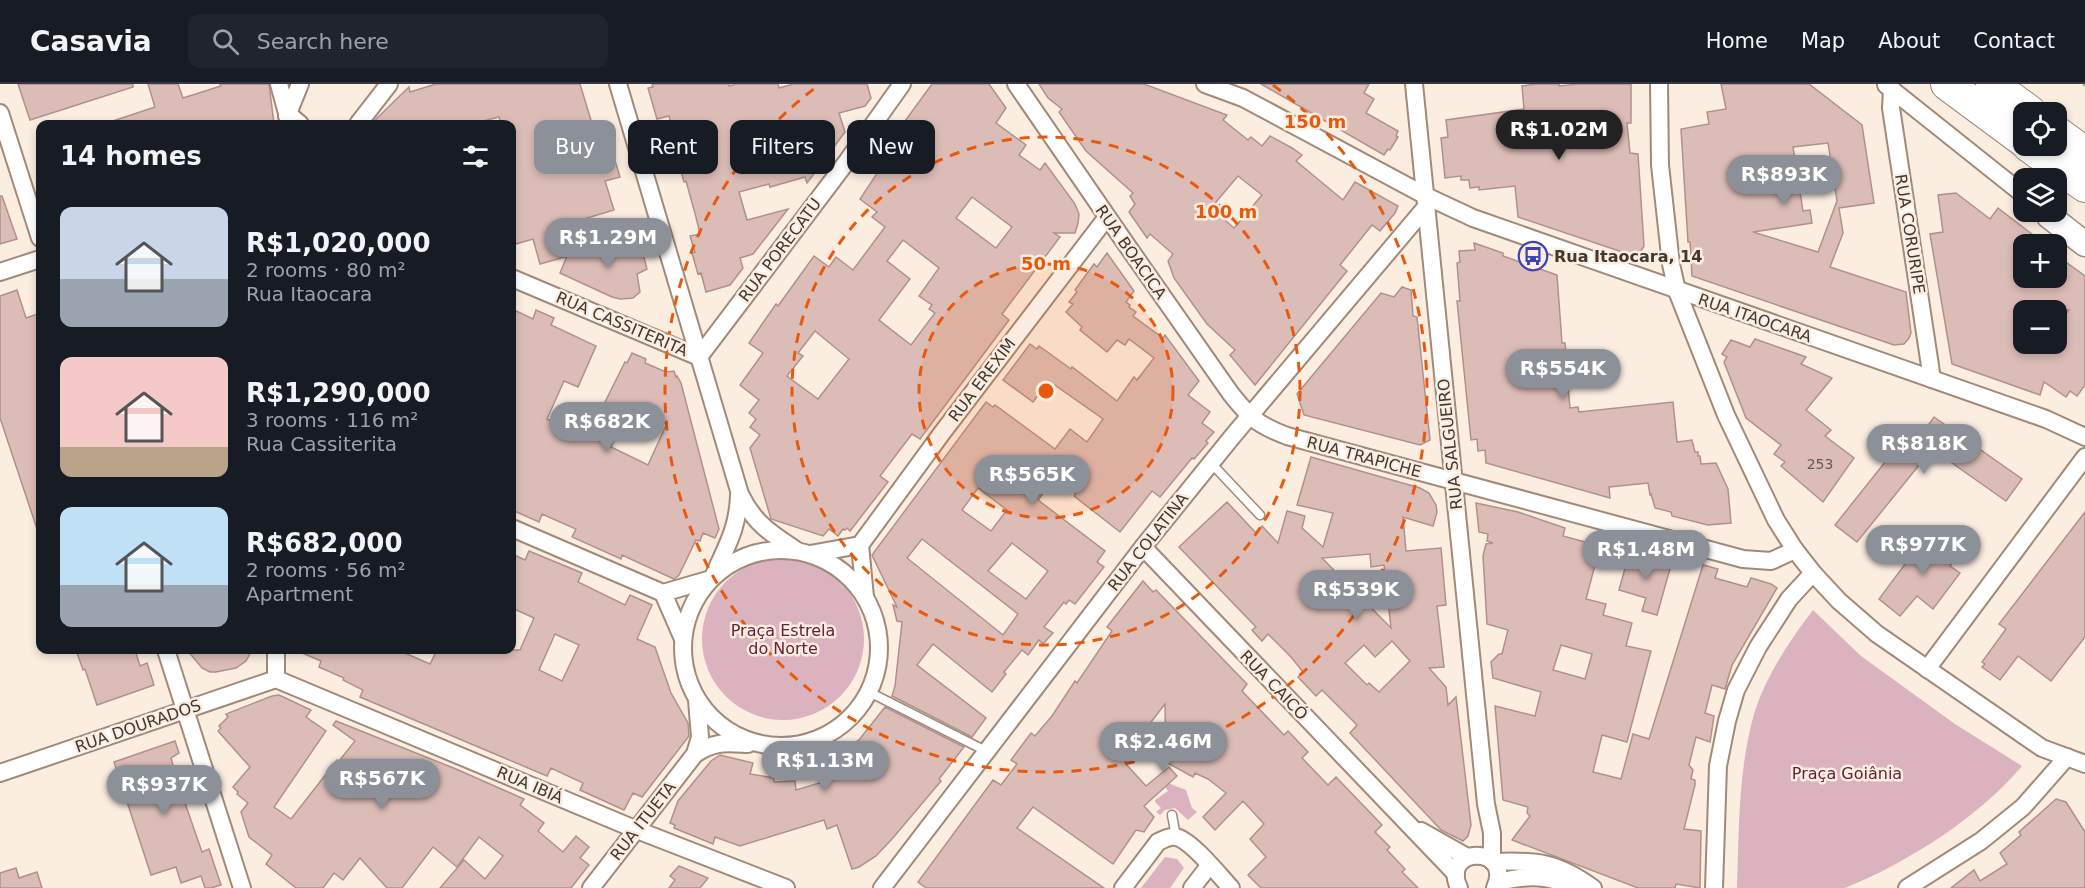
<!DOCTYPE html>
<html lang="en">
<head>
<meta charset="utf-8">
<style>
	:root { --surface:#171b24; --page:#20242c; --text:#f1f3f6; --muted:#9ea1a6; --line:#363941; --accent:#8c9099 }
	body { margin:0; font-family:"DejaVu Sans",sans-serif; background:var(--page); color:var(--text); height:100vh; display:flex; flex-direction:column; font-size:22px; white-space:nowrap }
	* { box-sizing:border-box; margin:0 }
	p { font-size:20px; color:var(--muted) }
	.icon { flex:none; width:33px; height:33px; fill:none; stroke:currentColor; stroke-width:2; stroke-linecap:round; stroke-linejoin:round }
	.map { position:relative; flex:1; overflow:hidden }
	.drawer { position:absolute; left:36px; top:36px; width:480px; height:534px; display:flex; flex-direction:column; background:var(--surface); border-radius:12px; box-shadow:0 3px 9px #0003 }
	.drawer>* { flex:none }
	.top-card { position:absolute; left:534px; top:36px; width:570px; height:54px; display:flex; gap:12px }
	.fabs { position:absolute; left:2013px; top:18px; display:grid; gap:12px }
	.fabs a { display:grid; place-items:center; width:54px; height:54px; border-radius:12px; background:var(--surface); box-shadow:0 3px 9px #0003; font-size:30px }
	.price { position:absolute; translate:-50% -51px; padding:0 14px; border-radius:21px; background:var(--accent); color:#fff; font-size:20px; line-height:39px; filter:drop-shadow(0 2px 3px #0008) }
	.price::after { content:''; position:absolute; left:50%; top:36px; width:18px; height:14px; margin-left:-9px; background:inherit; clip-path:polygon(0 0,100% 0,50% 100%) }
	.price.active { background:#222; color:#fff }
	ul { padding:0; list-style:none }
	li { display:flex; align-items:center; gap:18px; height:150px; padding:0 24px }
	li span { display:grid; place-items:center; flex:none; width:168px; height:120px; border-radius:12px; color:#555 }
	li>.icon { margin-inline-start:auto }
	span .icon { width:72px; height:72px; fill:#fffc; stroke-width:1 }
	li b { font-size:26px }
	h2 { display:flex; justify-content:space-between; align-items:center; height:72px; padding:0 24px; font-size:26px }
	.chip { padding:0 21px; border-radius:12px; background:var(--surface); box-shadow:0 3px 9px #0003; font-size:21px; line-height:54px }
	.chip.active { background:var(--accent); color:#fff }
	header { display:flex; align-items:center; gap:36px; box-sizing:border-box; height:84px; padding:0 30px; background:var(--surface); border-bottom:2px solid var(--line) }
	header strong { font-size:28px }
	nav { display:flex; gap:33px; margin-inline-start:auto; font-size:21px }
	.search { width:420px; height:54px; background:var(--page); display:flex; align-items:center; gap:15px; box-sizing:border-box; padding:0 21px; border-radius:12px; color:var(--muted); font-size:22px }
	.map>svg:first-child { display:block }
	.green { fill:#dbb3be }
	.building { fill:#dcbcb6; stroke:#af918c; stroke-width:1.5; fill-rule:evenodd }
	.lines { fill:none; stroke-linecap:round; stroke-linejoin:round }
	.lane-casing { stroke:#a18a78; stroke-width:11 }
	.street-casing { stroke:#a18a78; stroke-width:20 }
	.secondary-casing { stroke:#a18a78; stroke-width:27 }
	.highway-casing { stroke:#a18a78; stroke-width:34 }
	.lane { stroke:#fff; stroke-width:8 }
	.street { stroke:#fff; stroke-width:16 }
	.secondary { stroke:#fff; stroke-width:24 }
	.highway { stroke:#fff; stroke-width:32 }
	.rail { stroke:#a0948a; stroke-width:4.5; stroke-dasharray:12 6; stroke-linecap:butt }
	.ring { fill:none; stroke:#e8590c; stroke-width:3; stroke-dasharray:10 8 }
	.labels { text-anchor:middle; dominant-baseline:central; stroke-width:5; stroke-linejoin:round; paint-order:stroke }
	.number-label { font-size:14px; fill:#685952 }
	.street-label { font-size:16px; fill:#413830; stroke:#fcede1 }
	.poi-label { font-size:16px; font-weight:bold; fill:#413830; stroke:#fcede1; text-anchor:start }
	.park-label { font-size:16px; fill:#642139; stroke:#fcede1 }
	.centre { fill:#e8590c; stroke:#fcede1; stroke-width:3 }
	.ring-label { font-size:18px; text-anchor:middle; font-weight:bold; fill:#e8590c; stroke:#fcede1; stroke-width:5; stroke-linejoin:round; paint-order:stroke }
</style>
</head>
<body>
<header>
<strong>Casavia</strong>
<div class="search"><svg class="icon" aria-label="search" viewBox="0 0 24 24"><circle cx="10" cy="10" r="6"/><path d="M15 15l6 6"/></svg>Search here</div>
<nav><a>Home</a><a>Map</a><a>About</a><a>Contact</a></nav>
</header>
<div class="map">
<svg width="2085" height="804" viewBox="0 0 2085 804">
	<rect width="100%" height="100%" fill="#fcede1"/>
	<g class="green">
		<circle cx="783" cy="555" r="81"/>
		<path d="M1813 526 1861 572 1955 640 2022 682C1978 734 1907 779 1845 804H1737C1739 746 1738 687 1754 630 1765 594 1789 557 1813 526Z"/>
		<polygon points="1168,699 1186,706 1192,724 1197,728 1188,736 1175,724 1165,726 1160,731 1156,728 1161,724 1155,718 1155,716 1168,707 1165,703"/>
		<polygon points="1165,773 1177,775 1184,784 1170,804 1141,804"/>
	</g>
	<g class="building">
		<polygon points="18,0 133,0 133,3 30,36"/>
		<polygon points="148,0 178,0 183,14 221,2 220,0 269,0 274,40 111,40 110,38 155,23"/>
		<polygon points="436,0 580,0 600,66 611,63 620,93 605,97 614,126 557,143 565,173 540,180 533,155 516,160 512,144 512,40 501,40 499,33 472,40 371,40 409,3 410,8"/>
		<polygon points="652,0 729,0 729,2 736,0 778,0 779,4 793,0 867,0 871,14 865,22 839,29 845,48 807,99 805,93 770,103 769,100 739,108 747,136 788,125 753,170 740,174 743,184 730,201 706,208 701,189 698,190 692,169 695,168 690,152 700,150 696,133 686,97 684,98 679,80 682,79 669,32 657,35 648,4 653,3"/>
		<path d="M932 0H989L1006 24 996 39 1026 61 1019 71 1040 86 1045 79 1075 120 1079 130 1078 139 1075 149H1054L1060 153 1002 230 1009 236 920 355 912 350 880 392 888 398 850 447 847 444 845 446 843 445 838 452 829 445 823 452 771 435 750 364 760 351 750 343 756 335 749 329 759 316 740 301 763 269 749 259 776 220 778 222 814 172 829 183 836 173 853 186 885 143 872 133 877 128 860 115 884 79 878 74ZM972 113 1012 143 996 164 956 134ZM903 156 939 184 919 212 932 221 929 225 935 229 911 261 879 236 910 195 887 177ZM815 247 849 275 818 315 787 292 803 272 798 269Z"/>
		<path d="M1039 0H1144L1227 31 1223 36 1248 56 1251 53 1262 62 1270 52 1292 64 1302 71 1296 77 1343 116 1355 98 1398 122 1395 129 1380 147 1372 141 1340 181 1347 187 1255 301 1230 271 1235 266 1207 240 1174 194 1168 177 1173 170 1150 150 1147 154 1129 128 1135 120 1130 112 1133 109 1086 67 1059 28 1062 25 1048 14ZM1238 92 1262 111 1234 144 1211 124Z"/>
		<polygon points="1261,0 1369,0 1364,9 1374,15 1366,29 1398,47 1396,52 1398,53 1390,66 1388,65 1384,71"/>
		<polygon points="1536,0 1559,0 1559,2 1579,0 1631,0 1631,39 1627,39 1630,69 1638,70 1644,162 1641,167 1634,172 1518,133 1515,102 1479,106 1479,103 1470,104 1469,96 1461,96 1461,92 1445,94 1441,54 1448,53 1446,36 1524,25 1522,2"/>
		<path d="M1721 0H1809L1862 41 1874 119 1839 124 1843 149 1830 183 1906 208 1911 249 1909 254 1904 260 1894 261 1692 192 1690 158H1688L1681 45 1709 40 1707 28 1726 25ZM1828 59 1837 117 1818 168 1753 148 1812 139 1810 126 1803 127 1793 63Z"/>
		<path d="M1956 109 1990 135 1998 124 2045 160H2024V194H2056V171L2085 192V301L2077 312 2070 307 2066 313 2044 298 2040 311 1952 280 1930 150 1943 148 1938 111ZM2024 226H2069L2057 242 2056 260H2024Z"/>
		<polygon points="0,112 2,112 17,155 0,160"/>
		<polygon points="628,154 634,172 643,170 647,185 637,190 640,208 633,214 620,215 612,213 560,189 567,172"/>
		<polygon points="1474,159 1503,169 1503,172 1557,191 1562,259 1565,259 1567,277 1556,278 1559,303 1568,303 1570,324 1578,323 1579,328 1673,318 1677,358 1692,356 1695,368 1698,368 1698,372 1700,372 1701,380 1716,379 1728,405 1731,439 1708,441 1672,432 1671,428 1655,424 1651,410 1650,411 1648,399 1609,403 1610,414 1486,379 1485,366 1478,367 1477,355 1471,356 1457,217 1460,217 1457,179 1460,178 1459,167 1475,166"/>
		<path d="M1107 169 1134 207 1126 218 1130 221 1129 223 1136 228 1133 232 1163 254 1165 251 1199 297 1188 311 1210 328 1202 339 1214 348 1206 357 1208 359 1194 375 1192 374 1160 413 1152 407 1120 448 1074 412 1079 404 1058 390 1038 416 1105 467 1097 478 1104 483 1075 520 1069 516 1066 520 1064 518 1044 543 1053 549 1043 560 1039 556 1028 571 1022 566 1004 588 1006 590 992 608 933 560 917 581 986 634 972 653 892 612 895 602 902 538 897 537 893 521 897 523 872 471 986 318 993 323 995 321 1055 365 1070 345 1087 358 1103 335 1049 297 1033 318 1003 296 1030 260 1037 265 1039 262 1071 285 1072 283 1117 317 1134 293 1137 296 1154 274 1129 255 1125 261 1117 256 1107 268 1080 246 1082 243 1066 228 1073 220 1069 218 1077 208 1075 206 1094 180 1097 183ZM978 404 1007 426 991 447 962 426ZM922 455 1018 530 1003 551 907 474ZM1012 459 1048 487 1026 515 988 487Z"/>
		<polygon points="1402,203 1411,206 1413,232 1417,233 1430,356 1420,361 1304,331 1297,310 1381,209 1394,213"/>
		<polygon points="17,206 26,234 40,229 40,448 38,448 0,334 0,212"/>
		<path d="M512 225 533 235 536 226 554 234 551 241 596 262 578 303 564 297 547 335 588 352 625 278 627 279 632 269 646 275 645 279 666 288 674 287 676 293 677 292 681 299 719 445 715 454 703 449 700 457 696 456 679 491 674 495 622 471 621 475 572 453 576 445 542 430 539 438 512 426ZM644 335 646 343 667 339 648 381 611 363 622 340Z"/>
		<polygon points="1755,255 1806,273 1801,280 1832,294 1806,326 1831,346 1825,352 1854,374 1823,418 1781,382 1785,378 1774,370 1781,361 1746,334 1724,278 1727,273 1722,270 1731,256 1750,263"/>
		<polygon points="1934,333 2022,395 2006,417 1932,365 1857,458 1835,441 1897,363 1907,371"/>
		<path d="M1311 373 1420 404 1429 409 1436 421 1437 428 1433 442 1403 433 1406 467 1441 464 1446 521 1437 522 1444 583 1429 584 1446 603 1448 621 1456 613 1471 741 1468 752 1463 757 1441 746 1350 649 1357 641 1322 606 1316 612 1298 593 1303 588 1291 573 1268 550 1262 557 1252 546 1256 543 1179 463 1227 418 1256 449 1262 442 1278 459 1287 427 1305 432 1302 444 1323 463 1333 429 1297 421ZM1370 470 1371 483 1384 481 1391 544 1322 474ZM1392 557 1410 577 1379 608 1369 599 1367 601 1345 579 1364 561 1375 573Z"/>
		<path d="M1476 419 1518 428 1565 444 1563 452 1600 462 1586 515 1606 520 1603 531 1632 539 1626 562 1651 567 1627 658 1602 651 1593 688 1621 695 1633 650 1649 655 1703 481 1718 485 1715 494 1747 503 1751 494 1771 500 1777 504 1732 581 1725 605 1712 601 1705 629 1714 632 1710 658 1696 653 1689 681 1693 686 1691 695 1695 696V701L1684 745 1701 747 1700 804 1676 800 1675 804H1638L1512 756 1530 732 1527 729 1528 723 1503 716 1495 622 1535 632 1541 608 1493 594 1491 578 1499 570H1502L1508 546 1487 540 1483 472 1486 460 1493 459 1487 457 1488 450 1479 448ZM1561 561 1592 570 1585 595 1553 586Z"/>
		<polygon points="2085,428 2085,553 2051,597 2018,572 2000,596 1982,583 1985,580 1982,578 2006,545 1999,540"/>
		<polygon points="1927,446 1959,469 1950,482 1960,489 1933,525 1917,512 1900,532 1879,515 1920,460 1918,458"/>
		<path d="M529 467 582 489 578 498 625 521 630 511 652 521 637 555 655 563 671 609 688 639 689 652 642 713 633 709 624 726 580 706 583 699 551 684 547 692 360 613 363 606 343 596 344 594 319 583 321 577 295 566H398L430 580 437 566H520L534 534 512 524V470L525 476ZM555 550 579 561 562 597 539 586Z"/>
		<polygon points="1629,470 1671,481 1657,531 1642,527 1646,514 1619,506"/>
		<polygon points="1143,497 1153,508 1156,506 1247,600 1242,607 1284,651 1288,647 1308,668 1302,674 1328,701 1336,693 1382,741 1375,748 1390,763 1387,766 1405,785 1402,788 1418,804 1261,804 1248,791 1266,773 1250,755 1264,740 1243,717 1215,746 1203,733 1226,709 1208,695 1195,689 1193,693 1166,678 1165,620 1138,655 1135,653 1130,660 1116,653 1126,665 1120,672 1126,678 1125,679 1146,702 1169,683 1177,692 1144,722 1154,733 1144,748 1136,746 1113,780 1033,723 1017,744 1104,804 926,804 918,798 993,696 1001,701 1017,680 1011,676 1031,649 1035,652 1052,632 1075,597 1077,599 1112,547 1107,543"/>
		<polygon points="76,566 135,566 140,582 147,579 154,601 97,621 85,585 83,586"/>
		<polygon points="187,566 252,566 246,577 236,584 216,588 210,588 202,584"/>
		<polygon points="279,611 311,626 306,633 326,647 274,723 291,735 337,676 339,677 355,657 333,641 336,637 456,685 524,715 520,721 544,739 538,747 563,768 576,752 589,763 580,774 589,781 571,804 440,804 464,776 485,795 503,772 479,753 457,783 433,763 402,804 387,804 360,774 343,796 334,789 323,804 296,804 266,780 272,771 249,753 241,728 248,719 237,710 238,708 233,703 250,683 218,647 221,644 219,642 228,633 226,630 272,612"/>
		<polygon points="885,623 964,663 939,695 941,697 892,755 876,772 859,783 852,785 837,741 827,745 824,736 740,762 715,753 713,760 674,744 675,741 670,739 678,717 711,677 720,671 753,679 750,690 774,694 774,698 795,697 796,706 836,694 829,678 840,673 837,670 859,656"/>
		<polygon points="175,657 179,669 171,674 177,696 202,768 209,765 221,801 211,804 205,804 201,792 181,799 176,783 151,791 114,678"/>
		<polygon points="2056,715 2066,718 2085,748 2085,804 1951,804 1974,786 1980,797 2007,780 2000,769 2021,751 2019,748"/>
		<polygon points="679,782 708,794 700,804 669,804 675,796 670,792"/>
		<polygon points="16,784 19,794 37,788 42,804 0,804 0,789"/>
	</g>
	<g class="lines">
		<g class="lane-casing">
			<g id="lane">
				<polyline points="1211,379 1260,431"/>
				<polyline points="869,608 986,667"/>
				<polyline points="1172,731 1176,753"/>
			</g>
		</g>
		<g class="street-casing">
			<g id="street">
				<polyline points="279,0 287,29 300,40"/>
				<path d="M618 0 740 410C754 439 770 449 796 466"/>
				<path d="M1016 0 1126 160 1231 310C1250 334 1258 341 1287 352L1743 475 1771 477 1795 466"/>
				<polyline points="1205,0 1243,14 1426,112 1473,134 2046,335 2085,353"/>
				<polyline points="1414,0 1486,720 1492,749 1492,777"/>
				<polyline points="1659,0 1660,81 1671,180 1677,207 1726,331 1776,436 1795,466 1813,489 1839,517 1877,550 2042,664 2085,680"/>
				<polyline points="1886,1 2024,111"/>
				<polyline points="1892,5 1891,24 1932,295"/>
				<polyline points="0,29 40,154"/>
				<polyline points="287,32 300,0"/>
				<polyline points="358,40 389,0"/>
				<polyline points="0,188 40,175"/>
				<polyline points="512,194 699,273 848,76 902,0"/>
				<polyline points="512,444 663,509 711,495"/>
				<polyline points="860,461 865,513"/>
				<polyline points="1143,463 1456,790"/>
				<circle cx="781" cy="564" r="98"/>
				<polyline points="810,470 860,461 942,349 1107,133"/>
				<path d="M714 491C727 461 738 444 739 411"/>
				<polyline points="663,509 683,555"/>
				<polyline points="166,566 242,804"/>
				<polyline points="1927,585 2085,373"/>
				<polyline points="276,595 637,746 786,804"/>
				<polyline points="276,595 276,566"/>
				<path d="M695 670C715 657 725 659 748 660"/>
				<polyline points="0,689 276,595"/>
				<polyline points="1421,747 1467,773"/>
				<path d="M1493 778C1537 776 1557 778 1593 804"/>
				<path d="M1498 798C1536 789 1548 794 1585 804"/>
				<polyline points="591,804 695,670 700,653 697,616"/>
				<polyline points="882,804 1143,463 1232,353 1426,123"/>
				<path d="M1123 804 1158 758C1164 755 1170 752 1176 753 1191 756 1220 792 1231 804"/>
				<polyline points="1192,804 1209,782"/>
				<path d="M1459 804C1439 762 1514 760 1495 804"/>
				<polyline points="1714,804 1718,682 1727,637 1736,606 1758,563 1789,515 1813,489"/>
				<polyline points="1907,804 1981,757 2023,723 2067,673"/>
			</g>
		</g>
		<g class="secondary-casing">
			<polyline id="secondary" points="2049,132 2085,160"/>
		</g>
		<g class="highway-casing">
			<g id="highway">
				<polyline points="1947,0 2024,57"/>
				<polyline points="1992,0 2030,28"/>
				<polyline points="2056,48 2085,69"/>
				<polyline points="2029,62 2085,102"/>
			</g>
		</g>
		<use href="#lane" class="lane"/>
		<use href="#street" class="street"/>
		<use href="#secondary" class="secondary"/>
		<use href="#highway" class="highway"/>
		<polyline class="rail" points="2084,0 2085,1"/>
	</g>
	<circle cx="1046" cy="307" r="127" fill="#e8590c" fill-opacity=".12"/>
	<g class="ring">
		<circle cx="1046" cy="307" r="127"/>
		<circle cx="1046" cy="307" r="254"/>
		<path d="M1273 1A381 381 0 1 1 819 1"/>
	</g>
	<defs>
		<g id="bus-ring" transform="scale(1.5)"><circle r="9.5" fill="#fcede1" stroke="#3a44b7" stroke-width="1.5"/><path d="M-5-6H5V4H4V6H2V4H-2V6H-4V4H-5ZM-3.5-4V0h7V-4ZM-3.5 1.2v1.5H-2V1.2ZM2 1.2v1.5H3.5V1.2Z" fill="#3a44b7"/></g>
	</defs>
	<g fill-rule="evenodd">
		<use href="#bus-ring" x="1533" y="172"/>
	</g>
	<g class="labels">
		<g class="number-label">
			<text x="1820" y="380">253</text>
		</g>
		<g class="street-label">
			<text transform="translate(1910 150) rotate(81)">RUA CORURIPE</text>
			<text transform="translate(780 166) rotate(-53)">RUA PORECATU</text>
			<text transform="translate(1131 168) rotate(55)">RUA BOACICA</text>
			<text transform="translate(1755 234) rotate(19)">RUA ITAOCARA</text>
			<text transform="translate(622 240) rotate(23)">RUA CASSITERITA</text>
			<text transform="translate(982 296) rotate(-53)">RUA EREXIM</text>
			<text transform="translate(1450 360) rotate(-96)">RUA SALGUEIRO</text>
			<text transform="translate(1364 373) rotate(15)">RUA TRAPICHE</text>
			<text transform="translate(1148 458) rotate(-52)">RUA COLATINA</text>
			<text transform="translate(1274 601) rotate(46)">RUA CAICÓ</text>
			<text transform="translate(138 642) rotate(-19)">RUA DOURADOS</text>
			<text transform="translate(530 701) rotate(23)">RUA IBIÁ</text>
			<text transform="translate(643 737) rotate(-52)">RUA ITUETA</text>
		</g>
		<g class="poi-label">
			<text x="1554" y="172">Rua Itaocara, 14</text>
		</g>
		<g class="park-label">
			<text x="783" y="546">Praça Estrela<tspan x="783" dy="18">do Norte</tspan></text>
			<text x="1847" y="689">Praça Goiânia</text>
		</g>
	</g>
	<circle cx="1046" cy="307" r="9" class="centre"/>
	<g class="ring-label">
		<text x="1315" y="44">150 m</text>
		<text x="1226" y="134">100 m</text>
		<text x="1046" y="186">50 m</text>
	</g>
</svg>
<div class="fabs">
<a><svg class="icon" aria-label="locate" viewBox="0 0 24 24"><circle cx="12" cy="12" r="6"/><path d="M12 2v4M12 18v4M2 12h4M18 12h4"/></svg></a>
<a><svg class="icon" aria-label="layers" viewBox="0 0 24 24"><path d="M12 4l9 5-9 5-9-5zM3 14l9 5 9-5"/></svg></a>
<a>+</a>
<a>−</a>
</div>
<b class="price active" style="left:1559px;top:77px">R$1.02M</b>
<b class="price" style="left:1784px;top:122px">R$893K</b>
<b class="price" style="left:608px;top:185px">R$1.29M</b>
<b class="price" style="left:1563px;top:316px">R$554K</b>
<b class="price" style="left:607px;top:369px">R$682K</b>
<b class="price" style="left:1924px;top:391px">R$818K</b>
<b class="price" style="left:1032px;top:422px">R$565K</b>
<b class="price" style="left:1923px;top:492px">R$977K</b>
<b class="price" style="left:1646px;top:497px">R$1.48M</b>
<b class="price" style="left:1356px;top:537px">R$539K</b>
<b class="price" style="left:1163px;top:689px">R$2.46M</b>
<b class="price" style="left:825px;top:708px">R$1.13M</b>
<b class="price" style="left:382px;top:726px">R$567K</b>
<b class="price" style="left:164px;top:732px">R$937K</b>
<div class="top-card">
<a class="chip active">Buy</a>
<a class="chip">Rent</a>
<a class="chip">Filters</a>
<a class="chip">New</a>
</div>
<section class="drawer">
<h2>14 homes<svg class="icon" aria-label="filters" viewBox="0 0 24 24"><path d="M4 7h16M4 17h16"/><circle cx="9" cy="7" r="2"/><circle cx="15" cy="17" r="2"/></svg></h2>
<ul>
<li><span style="background:linear-gradient(#c9d6e8 60%,#9aa5b1 0)"><svg class="icon" aria-label="home" viewBox="0 0 24 24"><path d="M3 11l9-7 9 7M6 9v11h12V9"/></svg></span><div><b>R$1,020,000</b><p>2 rooms · 80 m²</p><p>Rua Itaocara</p></div></li>
<li><span style="background:linear-gradient(#f6c9c9 75%,#b9a48a 0)"><svg class="icon" aria-label="home" viewBox="0 0 24 24"><path d="M3 11l9-7 9 7M6 9v11h12V9"/></svg></span><div><b>R$1,290,000</b><p>3 rooms · 116 m²</p><p>Rua Cassiterita</p></div></li>
<li><span style="background:linear-gradient(#bfe0f5 65%,#9aa5b1 0)"><svg class="icon" aria-label="home" viewBox="0 0 24 24"><path d="M3 11l9-7 9 7M6 9v11h12V9"/></svg></span><div><b>R$682,000</b><p>2 rooms · 56 m²</p><p>Apartment</p></div></li>
</ul>
</section>
</div>
</body>
</html>
